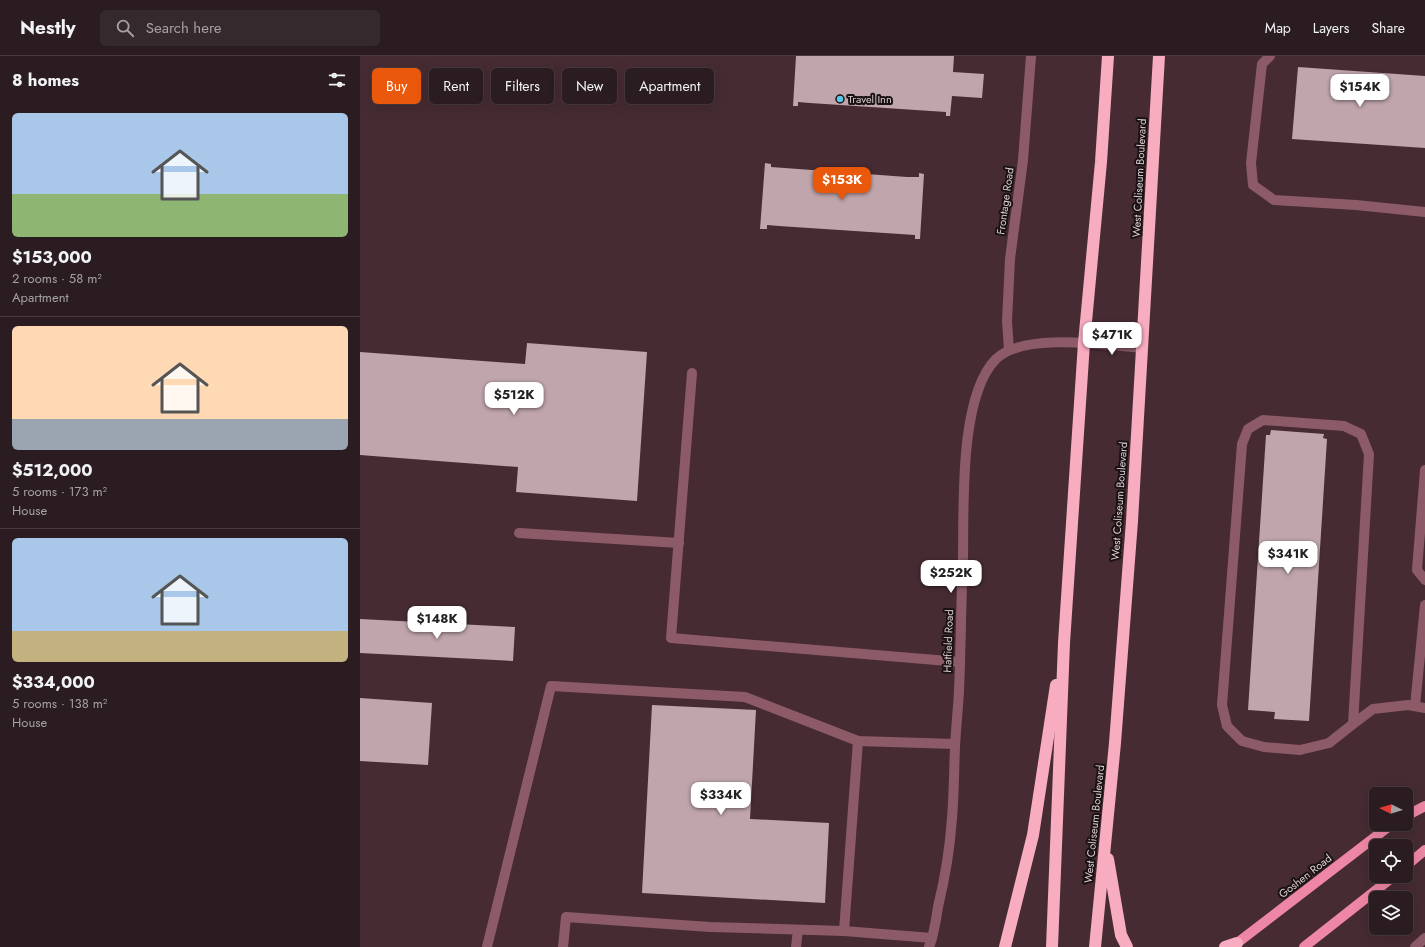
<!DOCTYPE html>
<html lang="en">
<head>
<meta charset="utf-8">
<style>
	:root { --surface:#2a1c20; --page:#36292d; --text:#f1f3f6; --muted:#a5a1a5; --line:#463a3e; --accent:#ea580c }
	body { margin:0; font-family:Jost,sans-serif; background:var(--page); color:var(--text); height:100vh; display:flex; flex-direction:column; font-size:15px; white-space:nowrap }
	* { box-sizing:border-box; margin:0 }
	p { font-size:13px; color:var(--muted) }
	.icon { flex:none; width:22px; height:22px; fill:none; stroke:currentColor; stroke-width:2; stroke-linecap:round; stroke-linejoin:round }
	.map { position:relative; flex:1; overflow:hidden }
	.panel { display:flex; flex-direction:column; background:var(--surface); width:360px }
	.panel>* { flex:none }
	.hud { position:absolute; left:12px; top:12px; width:380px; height:36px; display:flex; gap:8px }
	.needle { width:26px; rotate:275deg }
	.fabs { position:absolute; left:1009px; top:731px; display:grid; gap:8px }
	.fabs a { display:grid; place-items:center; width:44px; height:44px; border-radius:6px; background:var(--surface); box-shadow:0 4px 16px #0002,0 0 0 1px var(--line); font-size:20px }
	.price { position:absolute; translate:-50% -34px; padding:0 9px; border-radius:8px; background:#fff; color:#222; font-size:13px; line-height:26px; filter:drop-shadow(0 1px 2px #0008) }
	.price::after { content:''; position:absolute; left:50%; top:24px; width:12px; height:9px; margin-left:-6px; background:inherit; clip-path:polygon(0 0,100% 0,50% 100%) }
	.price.on { background:var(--accent); color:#fff }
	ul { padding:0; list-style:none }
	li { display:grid; align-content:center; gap:8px; height:212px; padding:0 12px }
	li+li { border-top:1px solid var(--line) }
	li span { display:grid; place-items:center; height:124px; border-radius:6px; color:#555 }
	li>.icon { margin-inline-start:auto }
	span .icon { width:72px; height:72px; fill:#fffc; stroke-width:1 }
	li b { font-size:17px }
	h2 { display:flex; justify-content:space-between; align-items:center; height:48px; padding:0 12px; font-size:17px }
	.tag { padding:0 14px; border-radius:6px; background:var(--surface); box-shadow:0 4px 16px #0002,0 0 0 1px var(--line); font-size:14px; line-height:36px }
	.tag.on { background:var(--accent); color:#fff }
	header { display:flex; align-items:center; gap:24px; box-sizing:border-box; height:56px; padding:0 20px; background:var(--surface); border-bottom:1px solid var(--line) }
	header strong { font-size:19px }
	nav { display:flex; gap:22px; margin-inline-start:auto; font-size:14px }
	.search { width:280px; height:36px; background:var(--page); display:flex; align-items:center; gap:10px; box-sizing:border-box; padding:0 14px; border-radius:6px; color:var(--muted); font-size:15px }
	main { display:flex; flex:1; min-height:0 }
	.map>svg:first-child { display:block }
	.built { fill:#462b32; fill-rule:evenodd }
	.building { fill:#c0a6ac }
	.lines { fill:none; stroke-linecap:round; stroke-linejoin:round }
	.minor { stroke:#8d5b68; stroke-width:10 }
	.major { stroke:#ee87a6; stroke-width:10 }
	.highway { stroke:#f7acc0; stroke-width:12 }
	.poi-dot { fill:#5bc7e7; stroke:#1a1113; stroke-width:1.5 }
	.labels { text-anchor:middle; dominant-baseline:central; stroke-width:4; stroke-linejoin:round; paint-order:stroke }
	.poi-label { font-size:11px; fill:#ddcfd2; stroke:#1a1113; text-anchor:start }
	.street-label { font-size:11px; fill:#ddcfd2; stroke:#1a1113 }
</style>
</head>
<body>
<header>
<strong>Nestly</strong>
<div class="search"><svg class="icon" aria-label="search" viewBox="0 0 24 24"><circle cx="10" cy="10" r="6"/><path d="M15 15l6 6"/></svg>Search here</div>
<nav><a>Map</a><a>Layers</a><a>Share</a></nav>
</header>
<main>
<section class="panel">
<h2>8 homes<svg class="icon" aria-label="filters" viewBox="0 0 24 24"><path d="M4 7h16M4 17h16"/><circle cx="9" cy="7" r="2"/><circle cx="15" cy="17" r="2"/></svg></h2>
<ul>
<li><span style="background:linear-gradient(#a9c7e8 65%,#8fb573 0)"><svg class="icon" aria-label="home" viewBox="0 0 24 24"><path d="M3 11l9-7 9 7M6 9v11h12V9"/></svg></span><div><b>$153,000</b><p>2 rooms · 58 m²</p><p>Apartment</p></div></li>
<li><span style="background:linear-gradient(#ffd9b3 75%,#9aa5b1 0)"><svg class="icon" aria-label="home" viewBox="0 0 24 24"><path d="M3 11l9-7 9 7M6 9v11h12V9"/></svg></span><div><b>$512,000</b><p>5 rooms · 173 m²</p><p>House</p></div></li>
<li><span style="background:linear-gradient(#a9c7e8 75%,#c2b280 0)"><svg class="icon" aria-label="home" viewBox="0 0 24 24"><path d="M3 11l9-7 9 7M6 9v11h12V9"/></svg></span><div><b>$334,000</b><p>5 rooms · 138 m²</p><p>House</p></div></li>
</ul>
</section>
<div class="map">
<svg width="1065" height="891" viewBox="0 0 1065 891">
	<rect width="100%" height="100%" fill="#38252a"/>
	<path class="built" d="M0 0H1065V891H0ZM1016 738H1046V768H1016ZM1016 790H1046V820H1016ZM1016 842H1046V872H1016Z"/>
	<g class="building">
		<polygon points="436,0 594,0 593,16 624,18 622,42 592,40 590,60 586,60 586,56 450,47 438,46 438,50 433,50"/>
		<polygon points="938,11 1065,20 1065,92 932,83"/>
		<polygon points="405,107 411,108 411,111 547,121 559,121 559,117 564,118 560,183 555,183 555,179 419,170 407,169 407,173 400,173"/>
		<polygon points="167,287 287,296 277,445 156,436 158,411 0,399 0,296 165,308"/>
		<polygon points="911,374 964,378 963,382 967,383 949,665 914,663 915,656 888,654 906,379 910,379"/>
		<polygon points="0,563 155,571 153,605 0,597"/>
		<polygon points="0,642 72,647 68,709 0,705"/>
		<polygon points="292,649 396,654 390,763 469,767 465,847 282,837"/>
	</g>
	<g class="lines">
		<g class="minor">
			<polyline points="910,0 902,8 891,107 893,129 914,144 996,149 1065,156"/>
			<polyline points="649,294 647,265 650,203 663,104 671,0"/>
			<polyline points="332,317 311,582 600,606"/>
			<polyline points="1065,414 1057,514 1065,524"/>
			<polyline points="159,477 319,487"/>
			<polyline points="1055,650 1065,549"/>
			<polyline points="993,668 1009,398 1001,378 984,370 903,364 888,373 882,388 862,649 867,670 882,685 904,691 940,694 969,687 993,668 1013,653 1048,649 1065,652"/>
			<polyline points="498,685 484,875 572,882"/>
			<polyline points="127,891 191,630 385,641 498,685 595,688"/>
			<polyline points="203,891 206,861 350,871 484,875"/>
			<polyline points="436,891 438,874"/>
			<path d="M569 891C574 879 576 864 578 851 585 822 590 792 592 762 594 738 594 714 595 691 596 672 598 653 599 635 601 590 601 545 603 500 604 450 599 340 636 303 664 276 745 289 782 292"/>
			<polyline points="1055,891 1065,882"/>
		</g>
		<g class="major">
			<polyline points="1046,760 1065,750"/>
			<polyline points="1046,810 1065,794"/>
			<polyline points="872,891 1032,768"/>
			<polyline points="944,891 1034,820"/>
		</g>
		<g class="highway">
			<polyline points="748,803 761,879 767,891"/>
			<polyline points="645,891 673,779 696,629"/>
			<polyline points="692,891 704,587 724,287 741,106 748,0"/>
			<polyline points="735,891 755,687 772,465 799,0"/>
			<polyline points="865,891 877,887"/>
		</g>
	</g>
	<circle class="poi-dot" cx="480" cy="43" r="4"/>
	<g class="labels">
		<g class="poi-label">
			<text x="488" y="43">Travel Inn</text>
		</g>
		<g class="street-label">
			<text transform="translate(779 122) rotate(-87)">West Coliseum Boulevard</text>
			<text transform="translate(645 145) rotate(-82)">Frontage Road</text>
			<text transform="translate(759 445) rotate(-86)">West Coliseum Boulevard</text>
			<text transform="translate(588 585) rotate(-88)">Hatfield Road</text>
			<text transform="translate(734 768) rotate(-84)">West Coliseum Boulevard</text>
			<text transform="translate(945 820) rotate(-38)">Goshen Road</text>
		</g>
	</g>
</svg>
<div class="fabs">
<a><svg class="needle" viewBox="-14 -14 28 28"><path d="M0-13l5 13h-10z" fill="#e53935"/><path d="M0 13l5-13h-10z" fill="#a5a1a5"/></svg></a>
<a><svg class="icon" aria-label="locate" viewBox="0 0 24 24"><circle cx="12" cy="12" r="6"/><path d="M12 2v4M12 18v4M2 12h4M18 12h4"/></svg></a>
<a><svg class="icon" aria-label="layers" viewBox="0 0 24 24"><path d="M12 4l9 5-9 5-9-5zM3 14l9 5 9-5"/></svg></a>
</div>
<b class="price" style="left:1000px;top:52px">$154K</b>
<b class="price on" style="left:482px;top:145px">$153K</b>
<b class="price" style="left:752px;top:300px">$471K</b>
<b class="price" style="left:154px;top:360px">$512K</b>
<b class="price" style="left:928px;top:519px">$341K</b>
<b class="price" style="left:591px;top:538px">$252K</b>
<b class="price" style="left:77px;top:584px">$148K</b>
<b class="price" style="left:361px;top:760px">$334K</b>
<div class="hud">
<a class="tag on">Buy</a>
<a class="tag">Rent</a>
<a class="tag">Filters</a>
<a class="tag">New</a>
<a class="tag">Apartment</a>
</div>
</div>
</main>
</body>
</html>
